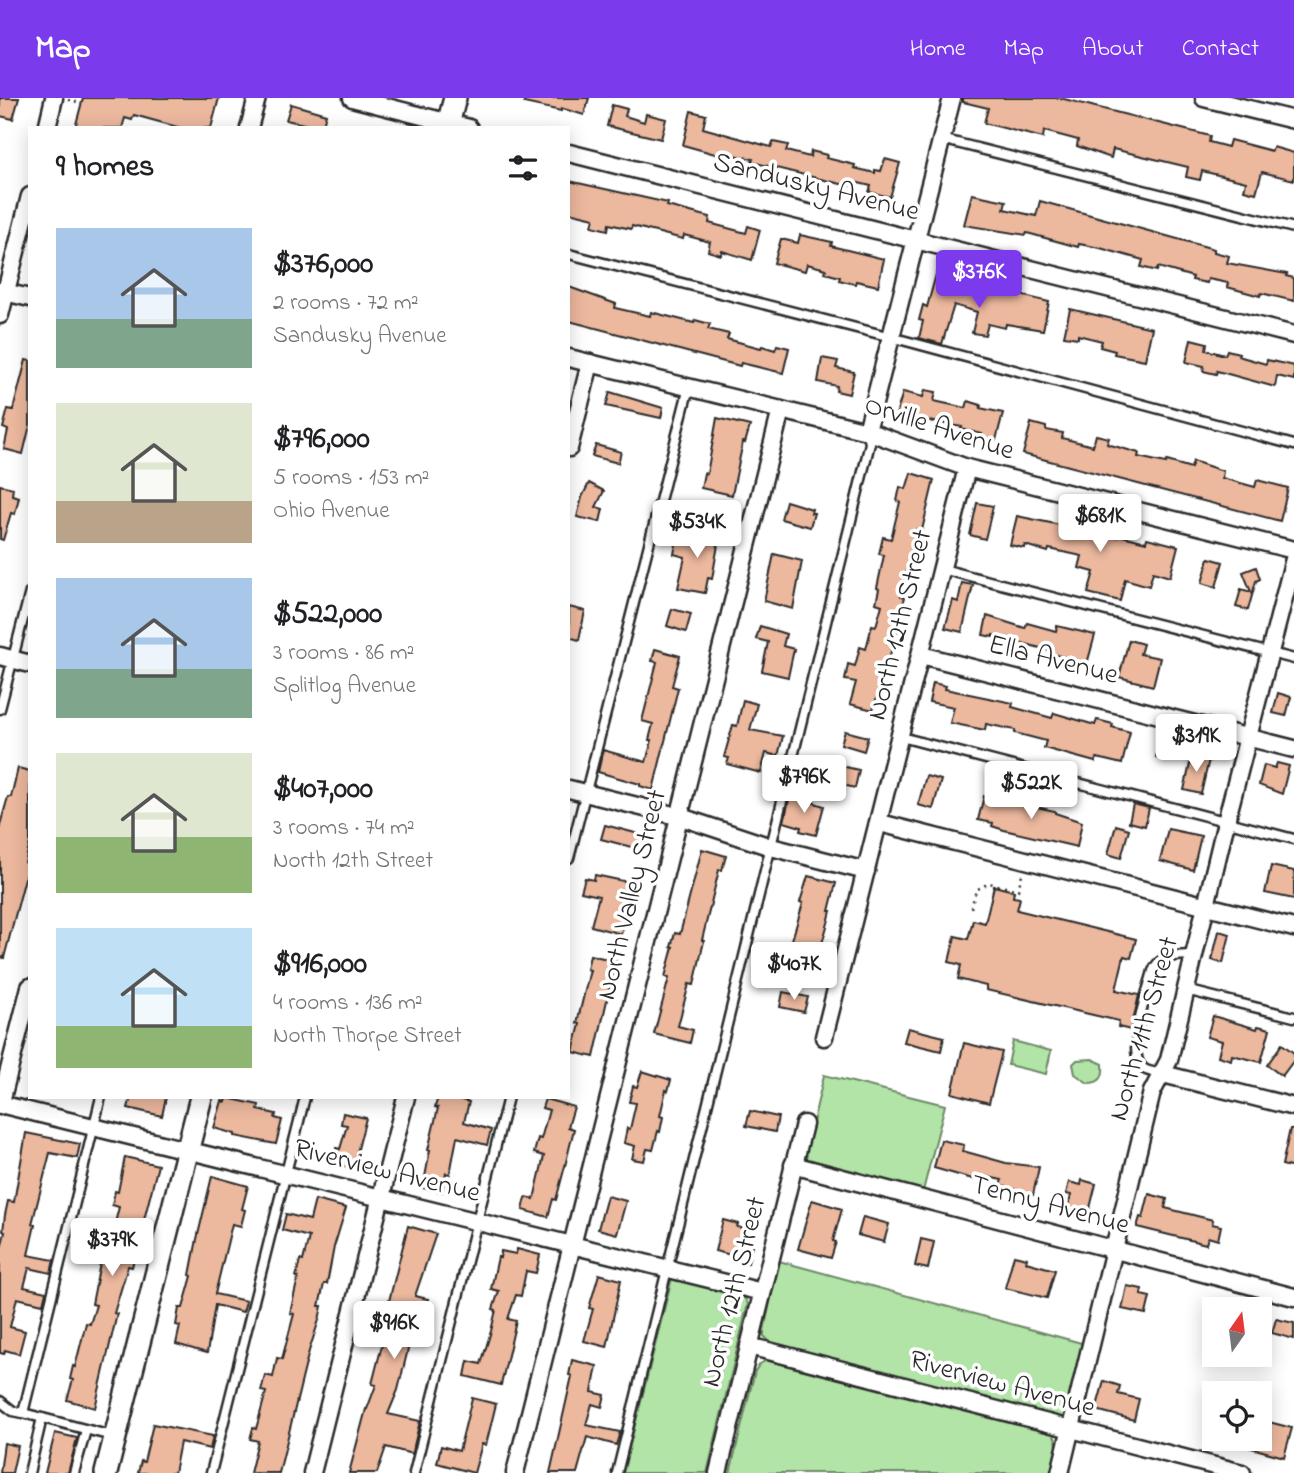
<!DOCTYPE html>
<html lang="en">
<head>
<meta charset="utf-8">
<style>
	:root { --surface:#fff; --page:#f6f6f6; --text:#202124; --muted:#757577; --accent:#7c3aed }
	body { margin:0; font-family:"Indie Flower",sans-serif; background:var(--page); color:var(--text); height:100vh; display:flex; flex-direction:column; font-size:26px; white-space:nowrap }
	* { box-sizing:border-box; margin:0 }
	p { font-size:23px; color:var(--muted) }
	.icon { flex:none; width:38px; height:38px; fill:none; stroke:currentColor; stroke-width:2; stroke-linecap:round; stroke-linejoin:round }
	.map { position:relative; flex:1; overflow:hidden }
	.drawer { position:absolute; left:28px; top:28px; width:542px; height:973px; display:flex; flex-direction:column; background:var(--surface); border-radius:0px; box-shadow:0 4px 18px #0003 }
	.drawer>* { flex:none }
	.needle { width:46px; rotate:14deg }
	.buttons { position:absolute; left:1202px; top:1199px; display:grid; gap:14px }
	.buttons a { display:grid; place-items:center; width:70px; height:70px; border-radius:0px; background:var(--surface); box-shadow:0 4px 18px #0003; font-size:35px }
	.price { position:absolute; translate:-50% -60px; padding:0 16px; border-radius:7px; background:#fff; color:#222; font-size:23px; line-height:46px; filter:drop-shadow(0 2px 4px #0008) }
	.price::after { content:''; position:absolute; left:50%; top:42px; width:21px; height:16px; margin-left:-10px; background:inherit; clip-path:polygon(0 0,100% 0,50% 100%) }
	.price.current { background:var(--accent); color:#fff }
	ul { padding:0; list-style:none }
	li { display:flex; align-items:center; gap:21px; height:175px; padding:0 28px }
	li span { display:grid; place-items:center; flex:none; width:196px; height:140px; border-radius:0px; color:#555 }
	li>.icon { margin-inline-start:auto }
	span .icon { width:84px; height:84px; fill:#fffc; stroke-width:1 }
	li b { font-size:30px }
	h2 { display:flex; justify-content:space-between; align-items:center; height:84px; padding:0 28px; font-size:30px }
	header { display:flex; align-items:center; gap:42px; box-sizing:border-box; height:98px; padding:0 35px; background:var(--accent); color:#fff }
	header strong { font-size:33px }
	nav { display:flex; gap:38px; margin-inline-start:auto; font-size:24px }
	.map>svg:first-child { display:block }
	.green { fill:#b1e4a6; stroke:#6e8868; stroke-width:2 }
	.building { fill:#ecb89e; stroke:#2b2b2b; stroke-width:2 }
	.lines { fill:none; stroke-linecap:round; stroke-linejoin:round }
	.lane-casing { stroke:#2b2b2b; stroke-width:13 }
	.street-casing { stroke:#2b2b2b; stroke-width:21 }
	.secondary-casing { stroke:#2b2b2b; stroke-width:26 }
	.path { stroke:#2b2b2b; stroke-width:2.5; stroke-dasharray:2 5; stroke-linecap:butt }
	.lane { stroke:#fff; stroke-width:8 }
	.street { stroke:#fff; stroke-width:16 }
	.secondary { stroke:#fff; stroke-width:21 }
	.labels { text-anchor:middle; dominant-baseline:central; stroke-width:7; stroke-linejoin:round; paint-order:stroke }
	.street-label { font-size:28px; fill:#2b2b2b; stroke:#fff }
</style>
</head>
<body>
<header>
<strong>Map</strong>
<nav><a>Home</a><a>Map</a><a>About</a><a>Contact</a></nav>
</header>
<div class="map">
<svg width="1294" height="1375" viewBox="0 0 1294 1375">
	<rect width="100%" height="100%" fill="#fff"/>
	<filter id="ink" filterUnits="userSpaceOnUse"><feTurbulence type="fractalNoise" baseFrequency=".0143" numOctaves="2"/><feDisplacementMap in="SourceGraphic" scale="14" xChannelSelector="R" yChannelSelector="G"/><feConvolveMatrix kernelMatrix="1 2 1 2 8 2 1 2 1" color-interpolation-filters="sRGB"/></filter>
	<g filter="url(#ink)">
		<g class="green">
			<polygon points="1013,943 1051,953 1046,976 1008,967"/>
			<path d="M1092 961 1103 966C1104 979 1101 985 1088 985L1075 976 1073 966 1077 962Z"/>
			<polygon points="824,977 945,1007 923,1093 807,1062 806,1054"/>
			<polygon points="779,1163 1085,1246 1067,1315 1063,1321 1057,1322 770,1244 764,1238 764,1232"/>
			<polygon points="672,1180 737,1196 744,1199 748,1206 707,1375 623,1375"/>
			<path d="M769 1261H781L1052 1335C1062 1345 1054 1362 1051 1375H730L755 1273 760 1266Z"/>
		</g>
		<g class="building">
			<polygon points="0,0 19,0 13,21 0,18"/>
			<polygon points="83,0 219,0 211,30 181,30 134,17 132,22 125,20 122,30 75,30"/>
			<polygon points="524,0 589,0 584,17 561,10 561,13 524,5"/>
			<polygon points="963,0 1060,0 1210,38 1209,44 1228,49 1230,42 1272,53 1273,49 1294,55 1294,82 1262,74 1256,95 1244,92 1246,84 1202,73 1200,82 1186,79 1188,69 1113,51 1111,60 1077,48 1078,42 1044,33 1043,40 984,25 988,10 963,4"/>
			<polygon points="291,6 326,16 322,30 286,22"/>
			<polygon points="612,7 627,11 625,18 644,24 646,16 666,21 661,41 607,28"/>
			<polygon points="691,13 706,17 703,30 771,49 773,44 788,47 786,53 810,59 811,53 827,57 826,60 855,67 854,70 875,75 875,72 881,73 885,61 900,65 890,99 869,94 871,88 850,83 849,88 752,64 753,61 734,57 733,61 683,47"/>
			<polygon points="569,83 668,105 667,108 710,119 709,125 746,135 748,128 760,132 752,162 722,153 721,157 708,153 710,144 684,137 683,141 632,128 631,131 609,126 608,132 592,128 594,120 569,114"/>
			<polygon points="972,96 1006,103 1004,111 1036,118 1040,103 1214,151 1214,154 1229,158 1227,165 1287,176 1286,178 1294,180 1294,203 1261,195 1260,198 1227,189 1228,185 1208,181 1207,185 1192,182 1193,179 1158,169 1157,173 1141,169 1143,162 1100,150 1079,146 1078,149 1027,135 1026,137 964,127"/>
			<polygon points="800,137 832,144 831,148 884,161 878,188 856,183 855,186 839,182 840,179 825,175 826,171 807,166 805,173 774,165 781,141 798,145"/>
			<polygon points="937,173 954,178 950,192 980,200 983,188 1049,204 1043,232 1006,226 1005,230 988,226 985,237 972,235 977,214 954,207 942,246 919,240 923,223 919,222 923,207 927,209"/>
			<polygon points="569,189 616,206 615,210 650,218 651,214 694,225 695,222 710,226 708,231 729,236 727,241 761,250 762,248 775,252 777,247 789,250 783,275 741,265 740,268 569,223"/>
			<polygon points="1070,211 1152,230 1145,262 1114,256 1115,253 1100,249 1102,243 1078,237 1078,240 1064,238"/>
			<polygon points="1191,241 1207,245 1206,252 1225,257 1227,252 1239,255 1238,258 1266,266 1267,262 1294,268 1294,282 1277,278 1275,289 1217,273 1216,276 1203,273 1204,268 1186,264"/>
			<polygon points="822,260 838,263 836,270 854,274 849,296 836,293 837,288 818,284"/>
			<polygon points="26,262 30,263 30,327 23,356 4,351 8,332 3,330 8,311 13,312"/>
			<polygon points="925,292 936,294 934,303 966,310 968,303 981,307 980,310 1003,315 996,342 981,339 982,336 961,331 962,329 896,317 903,294 923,299"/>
			<polygon points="610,294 663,310 661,320 606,308"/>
			<polygon points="717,320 750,328 745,345 743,344 732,397 701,390 704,375 707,376"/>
			<polygon points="1031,325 1046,329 1046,332 1063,335 1062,340 1093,348 1096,337 1109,340 1107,346 1139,355 1138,359 1166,365 1167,363 1191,370 1193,363 1223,373 1222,380 1255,389 1257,382 1288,390 1280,423 1023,356"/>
			<polygon points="596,347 621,354 618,365 592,358"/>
			<polygon points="911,375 934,382 922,432 917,431 901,498 905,499 895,534 897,534 873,612 850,606 856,584 845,582 848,566 855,568 860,549 866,551 872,527 876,528 882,507 876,505 879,491 877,490 884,457 879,456 883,439 891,441 900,404 897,403 900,389 906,391"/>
			<polygon points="589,385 604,393 596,409 603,411 600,424 577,419 582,399"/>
			<polygon points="0,387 13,390 12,397 19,399 15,416 11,415 3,442 0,441"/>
			<polygon points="786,403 812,411 811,415 814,415 810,429 781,421"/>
			<polygon points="977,405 993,408 985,441 970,437"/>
			<polygon points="1017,418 1118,439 1119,437 1146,444 1147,440 1178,448 1170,479 1153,474 1149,488 1125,481 1120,503 1088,495 1094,474 1079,470 1082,458 1049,451 1048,454 1025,447 1024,450 1010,447"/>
			<polygon points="689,434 719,441 712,481 708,480 705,495 678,490 685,459 674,456 678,436 688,438"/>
			<polygon points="774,456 802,463 793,511 764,503"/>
			<polygon points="1209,460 1223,464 1216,489 1202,485"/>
			<polygon points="1256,469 1260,481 1256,483 1248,512 1236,509 1241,491 1251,494 1243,474"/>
			<polygon points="962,485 973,487 962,534 945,530 953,502 958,504"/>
			<polygon points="569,509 585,513 579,542 569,539"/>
			<polygon points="672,511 691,516 686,534 667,528"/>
			<polygon points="987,518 1025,530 1027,525 1056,533 1057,528 1095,537 1087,566 1050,555 1051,553 993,537 993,539 983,537"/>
			<polygon points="760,528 786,536 783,548 794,551 788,579 762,573 768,544 756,541"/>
			<polygon points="1129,542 1143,546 1140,556 1160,560 1153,588 1119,579"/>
			<polygon points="655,551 680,558 672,588 678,590 653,692 640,688 640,686 598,674 603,652 646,664 652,642 649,642 653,626 642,623 657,564 652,563"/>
			<polygon points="933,585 946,588 945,591 1013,605 1012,609 1052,620 1054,615 1095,627 1097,622 1113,626 1112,629 1130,634 1122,666 1097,660 1095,664 1044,650 1046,643 1015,635 1015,632 986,626 985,632 950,625 954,609 929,604"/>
			<polygon points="1278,595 1291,599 1286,618 1273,615"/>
			<polygon points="743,602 757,606 750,632 783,638 778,658 766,655 761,675 727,666 729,660 724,659 733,627 737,628"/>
			<polygon points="845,633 868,639 864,653 841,646"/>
			<polygon points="1160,643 1175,646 1172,662 1156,659"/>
			<polygon points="1192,657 1209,661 1201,696 1184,692"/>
			<polygon points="827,665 859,672 855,690 823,682"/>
			<polygon points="1277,665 1289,668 1282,696 1259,687 1264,667 1275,670"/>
			<polygon points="18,670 30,673 30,745 25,765 29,765 4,860 0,859 0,727 8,699 11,699"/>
			<polygon points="926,678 941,682 933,711 918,707"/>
			<polygon points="790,697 824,708 816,737 800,733 801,729 784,724"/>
			<polygon points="984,698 1055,713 1055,715 1082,724 1077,749 1004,732 992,728 993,725 978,722"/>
			<polygon points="1133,706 1149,710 1145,728 1129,724"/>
			<polygon points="605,727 643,737 639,751 601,741"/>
			<polygon points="1116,727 1129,731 1121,760 1108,756"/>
			<polygon points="1168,731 1201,738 1193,772 1160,763"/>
			<polygon points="702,751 726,758 722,772 719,772 702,842 704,843 694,887 689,886 678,928 693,932 690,945 654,936 669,880 665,879 673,849 671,849 675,835 680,836"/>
			<polygon points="1271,768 1294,773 1294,801 1265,795"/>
			<polygon points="595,777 628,784 620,820 625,822 621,836 591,828 599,798 581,794 585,780 594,782"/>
			<polygon points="808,778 836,785 829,813 831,813 828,825 818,859 789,852 803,805 800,804"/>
			<polygon points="994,788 1014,793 1013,799 1020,800 1017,812 1136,841 1131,860 1124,858 1116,892 1139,897 1131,932 1118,929 1119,923 986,892 986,888 958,881 961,867 949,864 955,838 968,841 973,822 985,825"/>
			<polygon points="1219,833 1230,836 1223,865 1212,862"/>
			<polygon points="590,857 616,863 594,959 573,954 580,926 577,925 590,872 587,871"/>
			<polygon points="783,894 808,899 804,914 780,909"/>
			<polygon points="1213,918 1257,931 1258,928 1270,931 1261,964 1232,957 1231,962 1218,958 1222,943 1207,939"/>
			<polygon points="908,930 944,939 941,953 904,944"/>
			<polygon points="964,945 1002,954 989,1005 952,995"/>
			<polygon points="1282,946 1294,955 1294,962 1282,978 1267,967"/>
			<polygon points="642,973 671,982 668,993 666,992 660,1018 663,1019 660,1034 658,1033 653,1052 647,1051 644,1063 632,1061 635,1048 624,1045 627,1030 630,1031 636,1005 629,1004 633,988 637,989"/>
			<polygon points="131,999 166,999 162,1018 128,1010"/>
			<polygon points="438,999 450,999 469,1004 464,1024 491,1032 487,1047 457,1039 450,1076 446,1075 442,1094 423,1090 430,1052 428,1052 438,1010 435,1009"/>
			<polygon points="227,1000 259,1007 258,1012 276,1016 275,1020 282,1022 276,1046 235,1038 235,1036 214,1030 222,1003 226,1004"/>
			<polygon points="545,1001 574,1009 568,1029 574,1031 565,1068 556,1102 553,1101 548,1119 523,1112 526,1099 534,1101 544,1058 534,1055 538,1040 541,1041 549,1012 542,1010"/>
			<polygon points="750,1013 778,1019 775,1034 746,1028"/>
			<polygon points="343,1015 366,1020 353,1070 332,1065 336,1050 340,1051 347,1027 341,1026"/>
			<polygon points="1290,1031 1294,1031 1294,1070 1282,1067"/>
			<polygon points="26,1035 80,1046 77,1060 50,1055 32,1126 35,1127 28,1157 54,1162 51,1175 29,1170 24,1189 46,1194 43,1206 17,1200 10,1229 25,1233 19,1256 5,1252 4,1256 0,1255 0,1154 5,1134 3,1133 5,1117 8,1103 14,1104"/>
			<polygon points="941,1042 964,1047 963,1053 1006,1065 1039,1069 1033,1097 1000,1087 1002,1082 978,1077 976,1082 934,1070"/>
			<polygon points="125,1059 158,1067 132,1169 128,1168 114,1215 117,1216 95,1310 67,1302 73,1282 70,1281 73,1268 75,1269 86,1225 90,1226 96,1207 92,1206 101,1160 99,1160 106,1127 114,1129 119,1109 112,1107 115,1093 118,1094"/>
			<polygon points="212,1078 248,1088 242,1111 245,1112 241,1128 232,1126 215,1196 246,1203 243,1214 215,1207 207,1255 176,1246 180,1228 176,1227 179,1210 183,1210 192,1178 190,1177 197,1141"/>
			<polygon points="1082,1082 1096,1086 1087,1122 1075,1119 1076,1114 1068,1112 1071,1097 1066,1096 1069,1084 1081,1087"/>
			<polygon points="1149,1096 1167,1101 1165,1110 1213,1122 1212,1126 1221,1128 1218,1142 1208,1139 1206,1146 1137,1129 1140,1119 1143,1120"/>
			<polygon points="607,1098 626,1103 617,1136 598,1131"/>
			<polygon points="315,1102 346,1110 334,1149 327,1186 324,1186 319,1208 322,1208 319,1222 309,1253 279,1375 250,1375 258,1343 250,1341 253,1330 256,1331 266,1294 261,1293 265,1277 273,1279 277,1260 282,1261 294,1216 290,1215 298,1180 296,1179 300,1162 303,1163 309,1139 282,1132 286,1116 310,1122"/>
			<polygon points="812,1102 842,1111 833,1143 836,1144 831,1160 798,1151"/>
			<polygon points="863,1119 889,1126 884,1144 858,1137"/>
			<polygon points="723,1122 738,1126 737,1129 755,1133 748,1165 734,1162 735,1158 715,1153"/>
			<polygon points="408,1128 436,1136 415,1198 428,1201 424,1217 410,1213 404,1233 416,1236 413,1249 409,1247 398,1292 388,1316 420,1323 412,1356 386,1349 377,1375 349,1375 366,1311 367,1311 376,1287 372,1286 392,1208 388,1207"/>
			<polygon points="921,1141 934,1144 928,1171 915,1168"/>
			<polygon points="517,1151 540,1157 536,1175 526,1173 521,1198 516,1197 508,1221 516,1223 501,1287 465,1278 468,1263 481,1266 491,1233 496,1212 493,1211 499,1193 491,1191 498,1159 500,1160 501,1153 516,1156"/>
			<polygon points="1014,1157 1027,1160 1026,1164 1055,1172 1047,1200 1005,1190"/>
			<polygon points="599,1176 621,1182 607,1249 584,1243 593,1211 589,1210"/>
			<polygon points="1127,1188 1142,1191 1141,1197 1150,1199 1146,1216 1122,1211"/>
			<polygon points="1276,1221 1294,1225 1294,1241 1272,1235"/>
			<polygon points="572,1262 597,1268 592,1294 605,1297 602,1309 592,1306 586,1327 620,1334 616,1347 587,1339 577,1375 550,1375 572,1278 569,1277"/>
			<polygon points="1104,1283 1120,1288 1118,1296 1139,1301 1134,1322 1096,1312"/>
			<polygon points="472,1300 496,1306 486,1347 482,1346 474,1375 437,1365 441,1348 459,1353"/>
			<polygon points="1269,1324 1292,1330 1284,1359 1230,1344 1231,1340 1265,1340"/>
			<polygon points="153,1326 213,1338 210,1351 180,1344 174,1375 138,1375 141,1363 144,1364"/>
			<polygon points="55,1335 77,1340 68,1375 45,1375"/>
			<polygon points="4,1345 18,1348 12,1375 0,1375"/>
		</g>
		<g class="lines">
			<g class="lane-casing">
				<g id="lane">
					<polyline points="941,41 1294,130"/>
					<polyline points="569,156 891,239 1294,347"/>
					<polyline points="942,471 1294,561"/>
					<polyline points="0,611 30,494"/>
					<polyline points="901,639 1294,741"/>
					<polyline points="569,760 689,289"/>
					<polyline points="1186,892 1294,919"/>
					<path d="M1163 976C1158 975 1151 974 1146 972 1122 960 1148 893 1153 873 1160 855 1179 858 1195 857"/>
					<polyline points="0,1303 13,1313 23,1315 101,999"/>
					<polyline points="23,1315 112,1338"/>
					<polyline points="29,1375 42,1320"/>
					<polyline points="74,1375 86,1332"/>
					<polyline points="211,1375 305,999"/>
					<polyline points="414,1375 508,999"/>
					<polyline points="617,1375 870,345 867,333"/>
				</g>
			</g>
			<g class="street-casing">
				<g id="street">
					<polyline points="352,0 469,30"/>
					<polyline points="1204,0 1294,22"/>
					<polyline points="47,30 54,0"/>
					<polyline points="249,30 257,0"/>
					<polyline points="569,55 1294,237"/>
					<polyline points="0,193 30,200"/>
					<polyline points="0,217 30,98"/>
					<polyline points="569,260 867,333 967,370 1294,452"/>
					<polyline points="867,333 952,0"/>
					<polyline points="569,350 590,265"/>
					<polyline points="921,557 1294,651"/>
					<polyline points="0,558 30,566"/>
					<polyline points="569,691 681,719 771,749 866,773"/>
					<polyline points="880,725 1294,830"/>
					<polyline points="824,939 967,370"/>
					<polyline points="1163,976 1294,1009"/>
					<polyline points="0,1006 762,1194"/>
					<polyline points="0,1008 30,889"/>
					<polyline points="793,1067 1294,1199"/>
					<polyline points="749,1248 1242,1375"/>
					<polyline points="312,1375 406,999"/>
					<polyline points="515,1375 781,312"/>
					<polyline points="718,1375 804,1026"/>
					<polyline points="1060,1375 1152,994 1169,962 1226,724 1294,461"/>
				</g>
			</g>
			<g class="secondary-casing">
				<g id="secondary">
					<polyline points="447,30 455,0"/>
					<polyline points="106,1375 201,999"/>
				</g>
			</g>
			<g class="path">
				<polyline points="68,2 82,5"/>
				<polyline points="971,810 976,792 989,785 1018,792 1022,776"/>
			</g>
			<use href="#lane" class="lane"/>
			<use href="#street" class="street"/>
			<use href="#secondary" class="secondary"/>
		</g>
	</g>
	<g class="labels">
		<g class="street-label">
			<text transform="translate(816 90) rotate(14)">Sandusky Avenue</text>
			<text transform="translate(939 331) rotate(18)">Orville Avenue</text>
			<text transform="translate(901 527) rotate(-76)">North 12th Street</text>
			<text transform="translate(1053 563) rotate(14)">Ella Avenue</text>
			<text transform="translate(633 797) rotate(-76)">North Valley Street</text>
			<text transform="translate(1145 931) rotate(-74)">North 11th Street</text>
			<text transform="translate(387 1074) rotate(14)">Riverview Avenue</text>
			<text transform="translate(1050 1108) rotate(15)">Tenny Avenue</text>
			<text transform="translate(735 1194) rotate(-76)">North 12th Street</text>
			<text transform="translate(1002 1287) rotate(15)">Riverview Avenue</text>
		</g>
	</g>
</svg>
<div class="buttons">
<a><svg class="needle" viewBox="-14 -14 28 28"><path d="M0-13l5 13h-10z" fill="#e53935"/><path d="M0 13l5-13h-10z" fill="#757577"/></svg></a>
<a><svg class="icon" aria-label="locate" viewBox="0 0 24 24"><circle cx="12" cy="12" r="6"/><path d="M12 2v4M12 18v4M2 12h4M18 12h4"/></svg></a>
</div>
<b class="price current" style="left:979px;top:212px">$376K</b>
<b class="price" style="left:1100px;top:456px">$681K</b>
<b class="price" style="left:697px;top:462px">$534K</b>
<b class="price" style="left:1196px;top:676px">$319K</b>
<b class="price" style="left:804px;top:717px">$796K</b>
<b class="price" style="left:1031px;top:723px">$522K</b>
<b class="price" style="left:794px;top:904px">$407K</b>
<b class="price" style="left:112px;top:1180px">$379K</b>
<b class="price" style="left:394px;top:1263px">$916K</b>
<section class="drawer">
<h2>9 homes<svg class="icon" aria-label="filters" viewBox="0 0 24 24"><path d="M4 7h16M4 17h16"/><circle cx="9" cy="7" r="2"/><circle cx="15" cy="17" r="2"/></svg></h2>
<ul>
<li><span style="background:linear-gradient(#a9c7e8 65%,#7fa58c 0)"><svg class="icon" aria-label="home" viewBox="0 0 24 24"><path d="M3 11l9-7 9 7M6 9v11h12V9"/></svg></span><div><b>$376,000</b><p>2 rooms · 72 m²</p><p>Sandusky Avenue</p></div></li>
<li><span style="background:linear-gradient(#dfe7d0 70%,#b9a48a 0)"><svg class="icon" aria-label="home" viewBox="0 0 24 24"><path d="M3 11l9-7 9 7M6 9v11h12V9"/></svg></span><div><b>$796,000</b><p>5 rooms · 153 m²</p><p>Ohio Avenue</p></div></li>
<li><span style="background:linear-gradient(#a9c7e8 65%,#7fa58c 0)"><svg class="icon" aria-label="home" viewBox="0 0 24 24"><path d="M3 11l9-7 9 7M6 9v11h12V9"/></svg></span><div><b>$522,000</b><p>3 rooms · 86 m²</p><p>Splitlog Avenue</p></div></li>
<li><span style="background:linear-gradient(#dfe7d0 60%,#8fb573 0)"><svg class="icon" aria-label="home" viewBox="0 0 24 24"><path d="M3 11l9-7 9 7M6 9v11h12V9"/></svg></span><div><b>$407,000</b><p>3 rooms · 74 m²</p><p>North 12th Street</p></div></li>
<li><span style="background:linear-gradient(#bfe0f5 70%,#8fb573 0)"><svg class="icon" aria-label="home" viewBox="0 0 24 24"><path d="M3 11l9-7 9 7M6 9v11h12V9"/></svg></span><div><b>$916,000</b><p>4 rooms · 136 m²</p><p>North Thorpe Street</p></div></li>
</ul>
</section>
</div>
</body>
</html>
